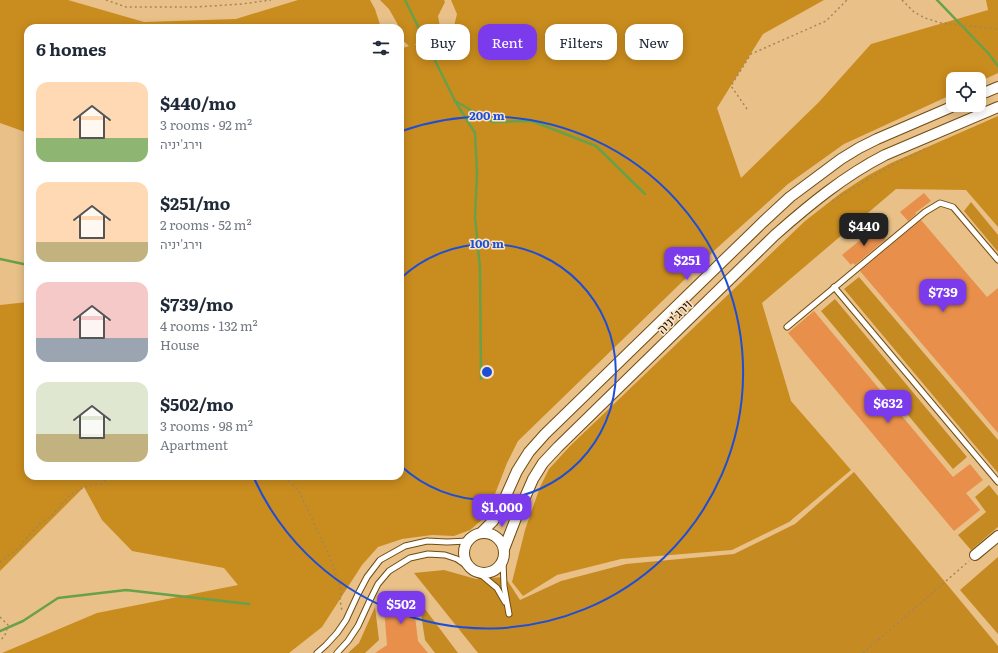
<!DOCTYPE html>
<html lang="en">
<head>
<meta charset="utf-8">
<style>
	:root { --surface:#fff; --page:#f2f2f3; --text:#1f2937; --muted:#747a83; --accent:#7c3aed }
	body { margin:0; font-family:Literata,Heebo,serif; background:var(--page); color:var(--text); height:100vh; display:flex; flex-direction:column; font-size:15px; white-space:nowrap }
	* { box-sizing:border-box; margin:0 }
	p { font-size:13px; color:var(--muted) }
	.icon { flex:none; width:22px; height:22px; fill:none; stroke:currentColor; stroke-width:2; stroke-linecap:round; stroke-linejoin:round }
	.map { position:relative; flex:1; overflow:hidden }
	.panel { position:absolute; left:24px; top:24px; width:380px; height:456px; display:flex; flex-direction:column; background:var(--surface); border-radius:12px; box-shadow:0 2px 10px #0003 }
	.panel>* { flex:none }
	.guide { position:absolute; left:416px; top:24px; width:380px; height:36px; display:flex; gap:8px }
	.controls { position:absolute; left:946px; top:72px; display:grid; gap:8px }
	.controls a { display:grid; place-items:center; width:40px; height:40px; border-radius:8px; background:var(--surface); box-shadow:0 2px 10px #0003; font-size:20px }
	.price { position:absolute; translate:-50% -34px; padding:0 9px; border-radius:8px; background:var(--accent); color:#fff; font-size:13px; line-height:26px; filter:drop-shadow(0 1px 2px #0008) }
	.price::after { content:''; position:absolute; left:50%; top:24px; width:12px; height:9px; margin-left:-6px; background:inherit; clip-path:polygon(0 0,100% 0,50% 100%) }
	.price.current { background:#222; color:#fff }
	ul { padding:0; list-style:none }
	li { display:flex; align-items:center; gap:12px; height:100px; padding:0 12px }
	li span { display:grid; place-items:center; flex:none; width:112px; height:80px; border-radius:12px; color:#555 }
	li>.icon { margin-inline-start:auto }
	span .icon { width:48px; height:48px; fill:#fffc; stroke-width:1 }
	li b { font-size:17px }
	h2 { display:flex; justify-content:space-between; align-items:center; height:48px; padding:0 12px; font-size:17px }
	.chip { padding:0 14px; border-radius:12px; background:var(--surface); box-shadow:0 2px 10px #0003; font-size:14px; line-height:36px }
	.chip.current { background:var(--accent); color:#fff }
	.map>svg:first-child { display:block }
	.green { fill:#c68a23 }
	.forest { fill:#c98c1e }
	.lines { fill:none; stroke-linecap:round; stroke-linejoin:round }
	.stream { stroke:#68a148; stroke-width:2.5 }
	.building { fill:#e88f4c }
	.lane-casing { stroke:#6f4c10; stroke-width:7 }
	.street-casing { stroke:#6f4c10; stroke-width:12 }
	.path { stroke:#a4855a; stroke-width:1.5; stroke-dasharray:2 3; stroke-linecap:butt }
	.lane { stroke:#fff; stroke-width:5 }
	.street { stroke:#fff; stroke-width:10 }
	.ring { fill:none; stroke:#1d4ed8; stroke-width:2 }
	.labels { text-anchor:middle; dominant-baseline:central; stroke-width:3; stroke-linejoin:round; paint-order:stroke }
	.street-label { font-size:13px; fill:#201200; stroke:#f9e4c9 }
	.centre { fill:#1d4ed8; stroke:#f9e4c9; stroke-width:2 }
	.ring-label { font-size:12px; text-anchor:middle; font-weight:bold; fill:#1d4ed8; stroke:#f9e4c9; stroke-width:3; stroke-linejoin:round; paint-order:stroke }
</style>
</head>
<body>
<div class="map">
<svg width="998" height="653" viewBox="0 0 998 653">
	<rect width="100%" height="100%" fill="#e8c088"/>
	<g class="green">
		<polygon points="971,202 998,235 998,252 964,211"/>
		<polygon points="859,277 998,440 998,473 844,289"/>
		<polygon points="835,299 967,457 953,469 821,311"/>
		<polygon points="854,472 998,646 998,653 478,653 414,573 444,570 476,579 505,577 520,600 561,581 626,564 734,554 795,524"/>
		<polygon points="989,485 998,496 998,527 971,550 958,535 986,512 975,497"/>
		<polygon points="998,557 998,634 960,590"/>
		<polygon points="419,601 458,653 435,653 425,640"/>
		<polygon points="375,607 379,640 365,653 348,653 359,643"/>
	</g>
	<g class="forest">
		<polygon points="0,0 68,0 144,22 236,19 298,0 370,0 375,9 381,28 28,28 28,133 0,123"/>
		<polygon points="380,0 444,0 445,2 438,16 440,27 414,45 452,34 457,14 451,0 824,0 763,34 717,108 741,178 819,102 871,44 988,10 986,0 998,0 998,73 979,82 979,79 953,79 953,94 844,144 788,184 717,248 518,441 507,463 495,494 484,518 470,530 454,536 432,535 402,539 378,547 362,565 322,627 289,653 2,653 97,613 238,585 224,568 132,551 102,520 84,487 0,571 0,305 28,302 28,476 400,476 400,49 409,46 400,38 400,28 397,28 398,25 389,9"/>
		<polygon points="998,116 998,227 966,190 896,189 762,303 791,401 851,470 789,522 732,550 621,559 557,575 523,596 512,582 525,530 540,487 549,469 570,446 805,221 841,193 867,176 891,163"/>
	</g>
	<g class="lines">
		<g class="stream">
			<polyline points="405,0 455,101 475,133 477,173 475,217 480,268 481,379"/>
			<polyline points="937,0 989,54 998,66"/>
			<polyline points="455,101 492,122 532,121 596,146 645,194"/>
			<polyline points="0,259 28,265"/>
			<polyline points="0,631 23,621 58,598 126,590 249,604"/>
		</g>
	</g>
	<g class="building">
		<polygon points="924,193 931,201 915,213 916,214 908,221 900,212"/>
		<polygon points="921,220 987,297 998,288 998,433 860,271"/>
		<polygon points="876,227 886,239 855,265 853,263 851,265 842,255"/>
		<polygon points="814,311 953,477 970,464 983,480 966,493 980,510 954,531 788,333"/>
		<polygon points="412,591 418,641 428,653 375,653 387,645 383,596"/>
	</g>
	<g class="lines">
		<g class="lane-casing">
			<g id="lane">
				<polyline points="834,287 998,482"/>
				<polyline points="787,327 925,212 940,203 953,207 998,260"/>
				<polyline points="503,561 504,586 509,614"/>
				<polyline points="479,573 497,588 505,602"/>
				<polyline points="317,653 326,645 337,633 346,620 358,594 367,577 380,560 405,546 427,541 447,542 468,541"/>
				<polyline points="337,653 348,641 358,626 370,600 378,584 389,571 410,558 428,554 445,555 457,559 470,568"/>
			</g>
		</g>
		<g class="street-casing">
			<g id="street">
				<polyline points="979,95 998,87"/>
				<circle cx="484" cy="553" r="20"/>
				<polyline points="481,533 493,521 500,509 517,471 529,452 545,434 763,222 790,197 841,159 859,148 877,139 956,105"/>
				<path d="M504 549 516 518 533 479 543 463 558 447 775 235C809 205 844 176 885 155L998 107"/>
				<polyline points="975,555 998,536"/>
			</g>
		</g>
		<g class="path">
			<polyline points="106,0 126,7 196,7 242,4 271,0"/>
			<polyline points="902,0 914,12 925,18 941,23 998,29"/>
			<polyline points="747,109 731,86 751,54 826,21 847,0"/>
			<polyline points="832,201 892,165 925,149"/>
			<polyline points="245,476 248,477 279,476 288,480 299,491 331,560 341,590 340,600 342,611"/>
			<polyline points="0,562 17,549 41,522 50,517 71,494 84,487 104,483 107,476"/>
			<polyline points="0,617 8,625 5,635 0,641"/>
			<polyline points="863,653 969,561"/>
		</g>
		<use href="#lane" class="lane"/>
		<use href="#street" class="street"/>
	</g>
	<g class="ring">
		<path d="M401 278A128 128 0 1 1 401 466"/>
		<path d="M402 131A256 256 0 1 1 253 476"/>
	</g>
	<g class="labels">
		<g class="street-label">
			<text transform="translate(674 316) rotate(-44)">וירג'יניה</text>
		</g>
	</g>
	<circle cx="487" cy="372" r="6" class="centre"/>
	<g class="ring-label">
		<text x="487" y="120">200 m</text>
		<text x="487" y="248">100 m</text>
	</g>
</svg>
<div class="controls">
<a><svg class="icon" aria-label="locate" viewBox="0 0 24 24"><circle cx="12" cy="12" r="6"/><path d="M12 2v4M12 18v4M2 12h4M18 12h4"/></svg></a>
</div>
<b class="price current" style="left:864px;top:247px">$440</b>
<b class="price" style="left:687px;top:281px">$251</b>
<b class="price" style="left:943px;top:313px">$739</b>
<b class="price" style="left:888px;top:424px">$632</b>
<b class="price" style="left:502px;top:528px">$1,000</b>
<b class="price" style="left:401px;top:625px">$502</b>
<div class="guide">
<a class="chip">Buy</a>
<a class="chip current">Rent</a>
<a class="chip">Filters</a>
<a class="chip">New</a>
</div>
<section class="panel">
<h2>6 homes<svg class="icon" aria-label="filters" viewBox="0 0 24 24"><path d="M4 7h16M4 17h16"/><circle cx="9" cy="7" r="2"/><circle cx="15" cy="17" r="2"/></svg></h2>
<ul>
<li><span style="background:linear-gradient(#ffd9b3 70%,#8fb573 0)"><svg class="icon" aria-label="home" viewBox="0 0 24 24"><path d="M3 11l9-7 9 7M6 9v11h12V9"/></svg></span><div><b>$440/mo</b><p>3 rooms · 92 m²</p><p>וירג'יניה</p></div></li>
<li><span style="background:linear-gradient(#ffd9b3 75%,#c2b280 0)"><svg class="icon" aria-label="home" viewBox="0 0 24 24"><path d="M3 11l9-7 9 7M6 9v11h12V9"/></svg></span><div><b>$251/mo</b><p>2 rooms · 52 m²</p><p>וירג'יניה</p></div></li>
<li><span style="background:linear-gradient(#f6c9c9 70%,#9aa5b1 0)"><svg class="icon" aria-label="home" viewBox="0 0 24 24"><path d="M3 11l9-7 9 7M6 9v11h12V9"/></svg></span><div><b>$739/mo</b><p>4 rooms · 132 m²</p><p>House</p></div></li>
<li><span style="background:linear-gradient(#dfe7d0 65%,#c2b280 0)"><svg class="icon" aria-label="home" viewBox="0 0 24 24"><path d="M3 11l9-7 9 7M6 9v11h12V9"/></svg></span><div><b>$502/mo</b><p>3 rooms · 98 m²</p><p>Apartment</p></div></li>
</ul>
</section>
</div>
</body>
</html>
